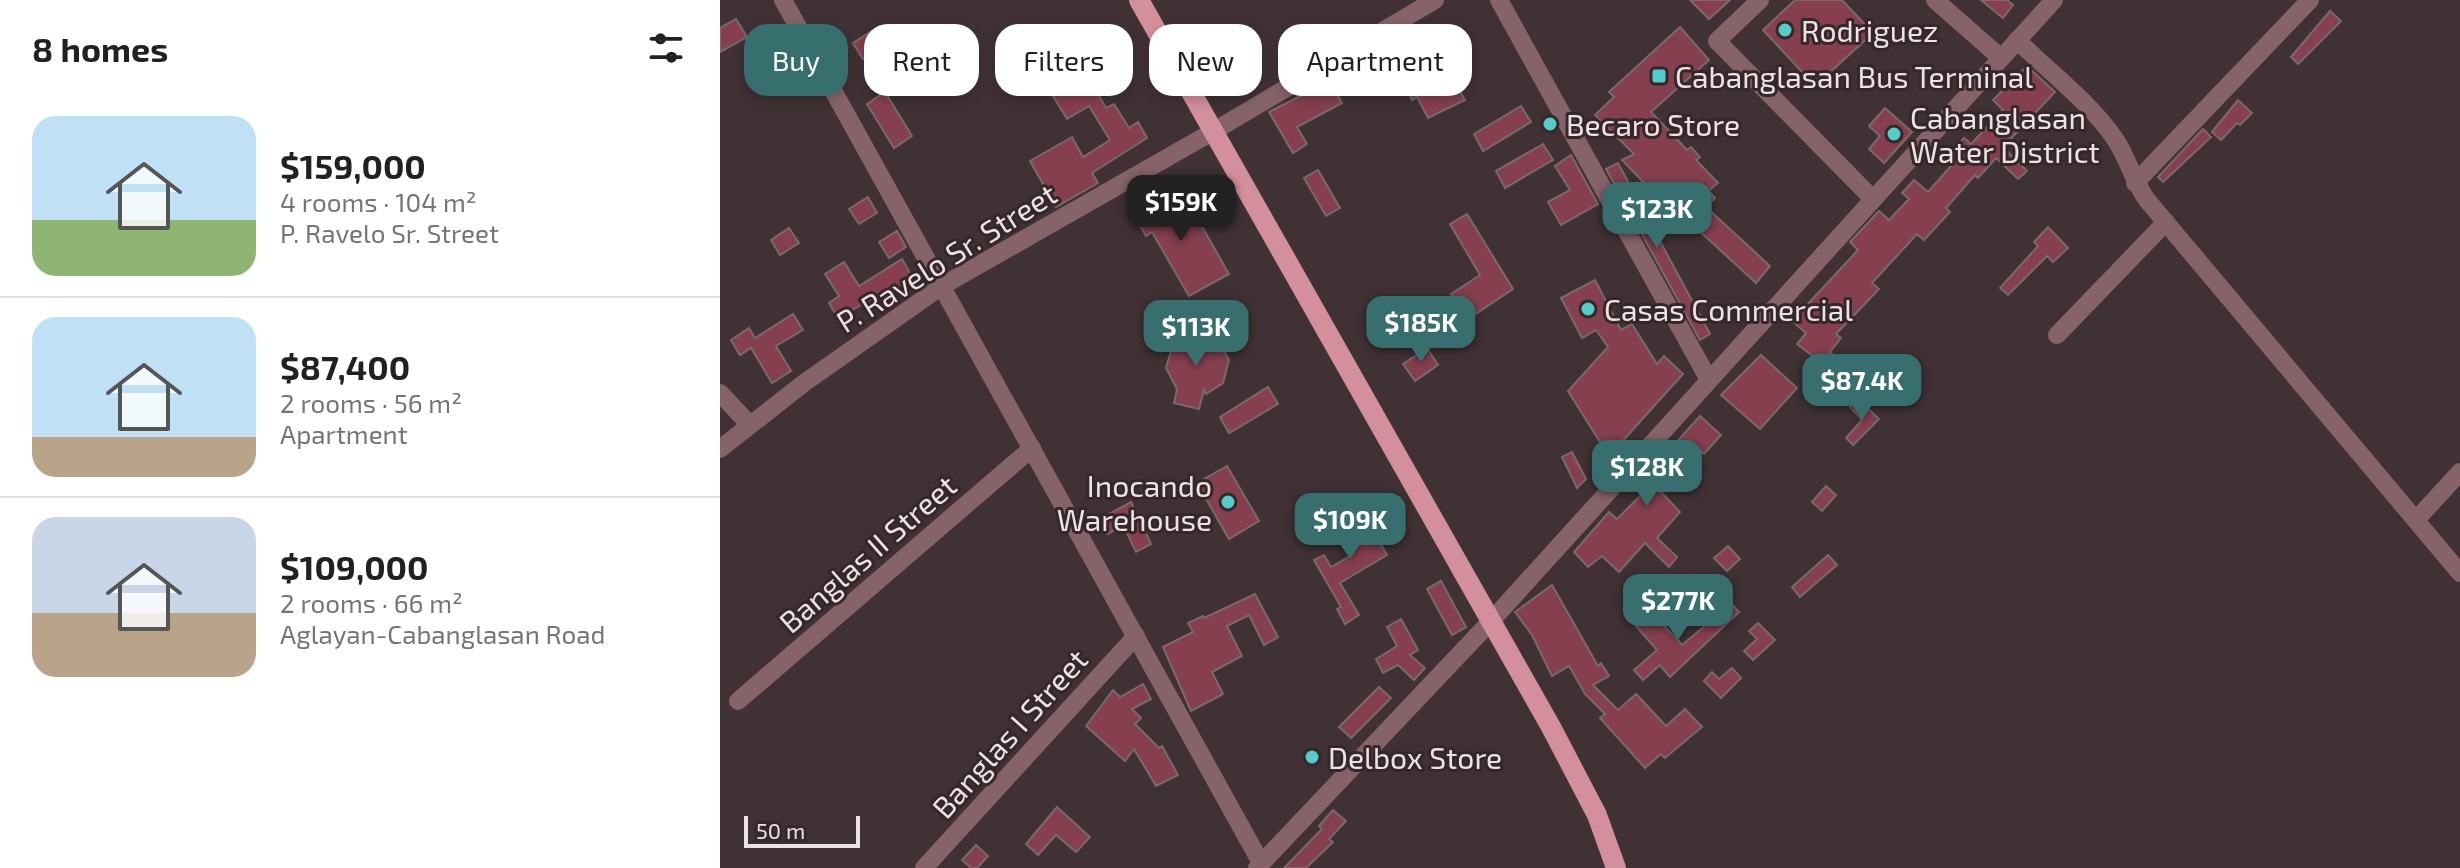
<!DOCTYPE html>
<html lang="en">
<head>
<meta charset="utf-8">
<style>
	:root { --surface:#fff; --page:#f6f6f6; --text:#202124; --muted:#757577; --line:#e0e0e0; --accent:#376e6e }
	body { margin:0; font-family:"Exo 2",sans-serif; background:var(--page); color:var(--text); height:100vh; display:flex; flex-direction:column; font-size:30px; white-space:nowrap }
	* { box-sizing:border-box; margin:0 }
	p { font-size:26px; color:var(--muted) }
	.icon { flex:none; width:44px; height:44px; fill:none; stroke:currentColor; stroke-width:2; stroke-linecap:round; stroke-linejoin:round }
	.map { position:relative; flex:1; overflow:hidden }
	.panel { display:flex; flex-direction:column; background:var(--surface); width:720px }
	.panel>* { flex:none }
	.top-card { position:absolute; left:24px; top:24px; width:760px; height:72px; display:flex; gap:16px }
	.scale { position:absolute; left:24px; bottom:20px; width:116px; box-sizing:border-box; padding-left:8px; border:4px solid #ede3e5; border-top:0; font-size:22px; line-height:28px; white-space:nowrap; color:#ede3e5; -webkit-text-stroke:6px #35272a; paint-order:stroke }
	.price { position:absolute; translate:-50% -68px; padding:0 18px; border-radius:16px; background:var(--accent); color:#fff; font-size:26px; line-height:52px; filter:drop-shadow(0 2px 4px #0008) }
	.price::after { content:''; position:absolute; left:50%; top:48px; width:24px; height:18px; margin-left:-12px; background:inherit; clip-path:polygon(0 0,100% 0,50% 100%) }
	.price.active { background:#222; color:#fff }
	ul { padding:0; list-style:none }
	li { display:flex; align-items:center; gap:24px; height:200px; padding:0 32px }
	li+li { border-top:2px solid var(--line) }
	li span { display:grid; place-items:center; flex:none; width:224px; height:160px; border-radius:24px; color:#555 }
	li>.icon { margin-inline-start:auto }
	span .icon { width:96px; height:96px; fill:#fffc; stroke-width:1 }
	li b { font-size:34px }
	h2 { display:flex; justify-content:space-between; align-items:center; height:96px; padding:0 32px; font-size:34px }
	.chip { padding:0 28px; border-radius:24px; background:var(--surface); box-shadow:0 4px 12px #0003; font-size:28px; line-height:72px }
	.chip.active { background:var(--accent); color:#fff }
	main { display:flex; flex:1; min-height:0 }
	.map>svg:first-child { display:block }
	.building { fill:#863f4f; stroke:#7a696c; stroke-width:2 }
	.lines { fill:none; stroke-linecap:round; stroke-linejoin:round }
	.minor { stroke:#856369; stroke-width:18 }
	.major { stroke:#d38f9c; stroke-width:20 }
	.poi-dot { fill:#53cdc9; stroke:#35272a; stroke-width:3 }
	.labels { text-anchor:middle; dominant-baseline:central; stroke-width:6; stroke-linejoin:round; paint-order:stroke }
	.poi-label { font-size:30px; fill:#ede3e5; stroke:#35272a; text-anchor:start }
	.street-label { font-size:30px; fill:#ede3e5; stroke:#35272a }
</style>
</head>
<body>
<main>
<section class="panel">
<h2>8 homes<svg class="icon" aria-label="filters" viewBox="0 0 24 24"><path d="M4 7h16M4 17h16"/><circle cx="9" cy="7" r="2"/><circle cx="15" cy="17" r="2"/></svg></h2>
<ul>
<li><span style="background:linear-gradient(#bfe0f5 65%,#8fb573 0)"><svg class="icon" aria-label="home" viewBox="0 0 24 24"><path d="M3 11l9-7 9 7M6 9v11h12V9"/></svg></span><div><b>$159,000</b><p>4 rooms · 104 m²</p><p>P. Ravelo Sr. Street</p></div></li>
<li><span style="background:linear-gradient(#bfe0f5 75%,#b9a48a 0)"><svg class="icon" aria-label="home" viewBox="0 0 24 24"><path d="M3 11l9-7 9 7M6 9v11h12V9"/></svg></span><div><b>$87,400</b><p>2 rooms · 56 m²</p><p>Apartment</p></div></li>
<li><span style="background:linear-gradient(#c9d6e8 60%,#b9a48a 0)"><svg class="icon" aria-label="home" viewBox="0 0 24 24"><path d="M3 11l9-7 9 7M6 9v11h12V9"/></svg></span><div><b>$109,000</b><p>2 rooms · 66 m²</p><p>Aglayan-Cabanglasan Road</p></div></li>
</ul>
</section>
<div class="map">
<svg width="1740" height="868" viewBox="0 0 1740 868">
	<rect width="100%" height="100%" fill="#403134"/>
	<g class="building">
		<polygon points="970,0 1010,0 989,19"/>
		<polygon points="1075,0 1122,0 1153,33 1095,86 1043,30"/>
		<polygon points="1261,0 1287,0 1293,5 1283,18"/>
		<polygon points="1610,11 1621,21 1578,64 1571,57"/>
		<polygon points="16,19 27,37 0,52 0,28"/>
		<polygon points="960,27 989,60 931,112 967,150 971,147 980,157 976,160 998,183 988,191 995,198 986,207 1050,266 1036,283 963,216 959,219 902,160 914,154 875,115 894,97 889,92"/>
		<polygon points="152,31 162,47 143,59 133,43"/>
		<polygon points="682,44 697,69 724,54 732,68 728,70 745,100 708,118 697,97 692,100 668,52"/>
		<polygon points="1307,66 1335,92 1283,147 1307,171 1298,179 1276,158 1258,178 1255,175 1226,208 1230,212 1204,240 1197,234 1152,283 1159,289 1116,334 1121,338 1110,352 1122,364 1114,372 1077,344 1086,333 1072,321 1138,250 1130,242 1159,211 1169,220 1189,199 1182,193 1194,180 1208,192 1237,159 1231,153 1244,138 1251,144 1283,110 1273,100"/>
		<polygon points="368,76 386,108 394,104 409,128 418,122 427,138 372,173 378,183 336,207 310,161 352,137 363,157 390,140 369,106 347,119 333,96"/>
		<polygon points="610,81 622,103 577,127 587,144 573,153 549,112"/>
		<polygon points="165,92 192,136 174,148 147,104"/>
		<polygon points="1518,100 1532,113 1520,125 1517,123 1501,140 1492,132"/>
		<polygon points="801,106 811,122 763,151 754,134"/>
		<polygon points="1165,108 1192,132 1164,163 1149,149 1160,136 1149,126"/>
		<polygon points="1483,129 1491,137 1443,182 1438,177"/>
		<polygon points="823,144 833,160 785,188 776,171"/>
		<polygon points="851,155 878,204 841,225 828,202 850,190 835,166"/>
		<polygon points="898,163 990,334 980,340 886,169"/>
		<polygon points="598,170 620,208 606,216 584,178"/>
		<polygon points="442,189 461,224 476,216 509,274 469,296 432,232 426,236 410,207"/>
		<polygon points="148,197 157,213 139,224 129,209"/>
		<polygon points="747,214 793,289 748,319 731,294 760,275 730,224"/>
		<polygon points="1328,227 1348,248 1333,262 1327,256 1288,295 1280,288 1318,246 1314,242"/>
		<polygon points="69,228 79,243 60,255 51,240"/>
		<polygon points="177,231 186,247 169,258 159,242"/>
		<polygon points="182,259 196,284 178,295 173,287 118,318 109,303 119,296 105,274 124,262 139,286"/>
		<polygon points="875,280 901,330 912,324 937,364 944,356 963,374 889,456 848,391 888,347 876,330 862,338 841,298"/>
		<polygon points="73,314 83,330 56,346 71,371 52,383 31,348 20,355 11,340 29,328 35,338"/>
		<polygon points="474,332 497,339 509,360 503,383 486,394 484,390 479,409 454,403 457,389 446,368 453,344"/>
		<polygon points="707,348 718,365 695,381 683,364"/>
		<polygon points="1041,355 1077,388 1040,429 1001,395"/>
		<polygon points="548,387 558,404 509,433 500,417"/>
		<polygon points="1138,399 1159,419 1133,445 1126,438 1142,420 1130,407"/>
		<polygon points="980,416 1001,435 984,454 979,450 941,492 960,512 937,538 957,557 949,567 925,543 899,572 882,556 868,567 854,552 889,512 897,519 934,482 927,475"/>
		<polygon points="852,452 866,479 857,488 842,457"/>
		<polygon points="507,466 539,521 509,539 477,483"/>
		<polygon points="1106,486 1116,495 1102,511 1092,502"/>
		<polygon points="411,502 431,544 416,552 403,525 388,534 380,519"/>
		<polygon points="635,511 654,544 659,541 667,555 620,583 639,615 625,624 617,609 621,607 594,560 604,555 611,567 630,556 612,524"/>
		<polygon points="1008,546 1020,559 1007,571 994,558"/>
		<polygon points="1108,555 1117,565 1080,597 1072,587"/>
		<polygon points="972,575 986,591 976,600 961,584"/>
		<polygon points="721,581 746,627 732,635 707,589"/>
		<polygon points="832,585 878,666 881,663 889,676 873,685 898,710 916,694 946,726 965,709 982,727 945,758 941,754 925,768 880,718 885,714 865,694 849,666 832,676 812,635 795,612"/>
		<polygon points="535,594 558,637 544,645 529,615 507,626 522,656 492,672 503,694 471,711 443,647 473,632 468,623 483,616 484,618"/>
		<polygon points="1010,602 1019,612 950,677 940,665 923,680 914,670 937,650 916,626 932,612 962,645 993,619 990,616"/>
		<polygon points="681,619 698,650 690,655 705,668 694,680 678,665 663,673 656,659 677,646 667,627"/>
		<polygon points="1038,623 1055,640 1033,660 1024,651 1037,639 1029,631"/>
		<polygon points="1012,668 1021,678 1001,698 984,681 992,672 999,679"/>
		<polygon points="423,684 431,699 412,709 421,718 415,724 439,748 442,746 458,775 436,786 414,749 405,761 366,726 393,690 400,697"/>
		<polygon points="659,687 671,698 631,738 619,727"/>
		<polygon points="337,807 370,837 356,852 336,835 318,855 306,844"/>
		<polygon points="613,810 626,821 609,839 613,842 586,868 564,868 602,829 599,826"/>
		<polygon points="256,845 268,856 257,868 251,868 242,860"/>
	</g>
	<g class="lines">
		<g class="minor">
			<polyline points="63,0 541,863"/>
			<polyline points="779,0 989,380"/>
			<polyline points="1040,0 997,41 1153,199"/>
			<polyline points="1215,0 1281,58"/>
			<path d="M1297 40C1327 70 1371 103 1395 139 1408 158 1413 181 1427 200L1740 573"/>
			<polyline points="1415,183 1590,0"/>
			<polyline points="1337,335 1446,222"/>
			<polyline points="0,393 30,425"/>
			<polyline points="0,449 84,383 222,286 494,131 715,0"/>
			<polyline points="1696,520 1740,472"/>
			<polyline points="18,701 312,448"/>
			<polyline points="204,868 416,636"/>
			<polyline points="537,868 772,620 1334,0"/>
		</g>
		<polyline class="major" points="419,0 831,727 877,815 896,868"/>
	</g>
	<g class="poi-dot">
		<circle cx="1065" cy="30" r="8"/>
		<rect x="931" y="68" width="16" height="16" rx="4"/>
		<circle cx="830" cy="124" r="8"/>
		<circle cx="1174" cy="134" r="8"/>
		<circle cx="868" cy="309" r="8"/>
		<circle cx="508" cy="502" r="8"/>
		<circle cx="592" cy="757" r="8"/>
	</g>
	<g class="labels">
		<g class="poi-label">
			<text x="1081" y="30">Rodriguez</text>
			<text x="955" y="76">Cabanglasan Bus Terminal</text>
			<text x="1190" y="117">Cabanglasan<tspan x="1190" dy="34">Water District</tspan></text>
			<text x="846" y="124">Becaro Store</text>
			<text x="884" y="309">Casas Commercial</text>
			<text x="492" y="485" text-anchor="end">Inocando<tspan x="492" dy="34">Warehouse</tspan></text>
			<text x="608" y="757">Delbox Store</text>
		</g>
		<g class="street-label">
			<text transform="translate(226 257) rotate(-32)">P. Ravelo Sr. Street</text>
			<text transform="translate(147 553) rotate(-41)">Banglas II Street</text>
			<text transform="translate(289 733) rotate(-48)">Banglas I Street</text>
		</g>
	</g>
</svg>
<div class="scale">50 m</div>
<b class="price active" style="left:461px;top:243px">$159K</b>
<b class="price" style="left:937px;top:250px">$123K</b>
<b class="price" style="left:701px;top:364px">$185K</b>
<b class="price" style="left:476px;top:368px">$113K</b>
<b class="price" style="left:1142px;top:422px">$87.4K</b>
<b class="price" style="left:927px;top:508px">$128K</b>
<b class="price" style="left:630px;top:561px">$109K</b>
<b class="price" style="left:958px;top:642px">$277K</b>
<div class="top-card">
<a class="chip active">Buy</a>
<a class="chip">Rent</a>
<a class="chip">Filters</a>
<a class="chip">New</a>
<a class="chip">Apartment</a>
</div>
</div>
</main>
</body>
</html>
